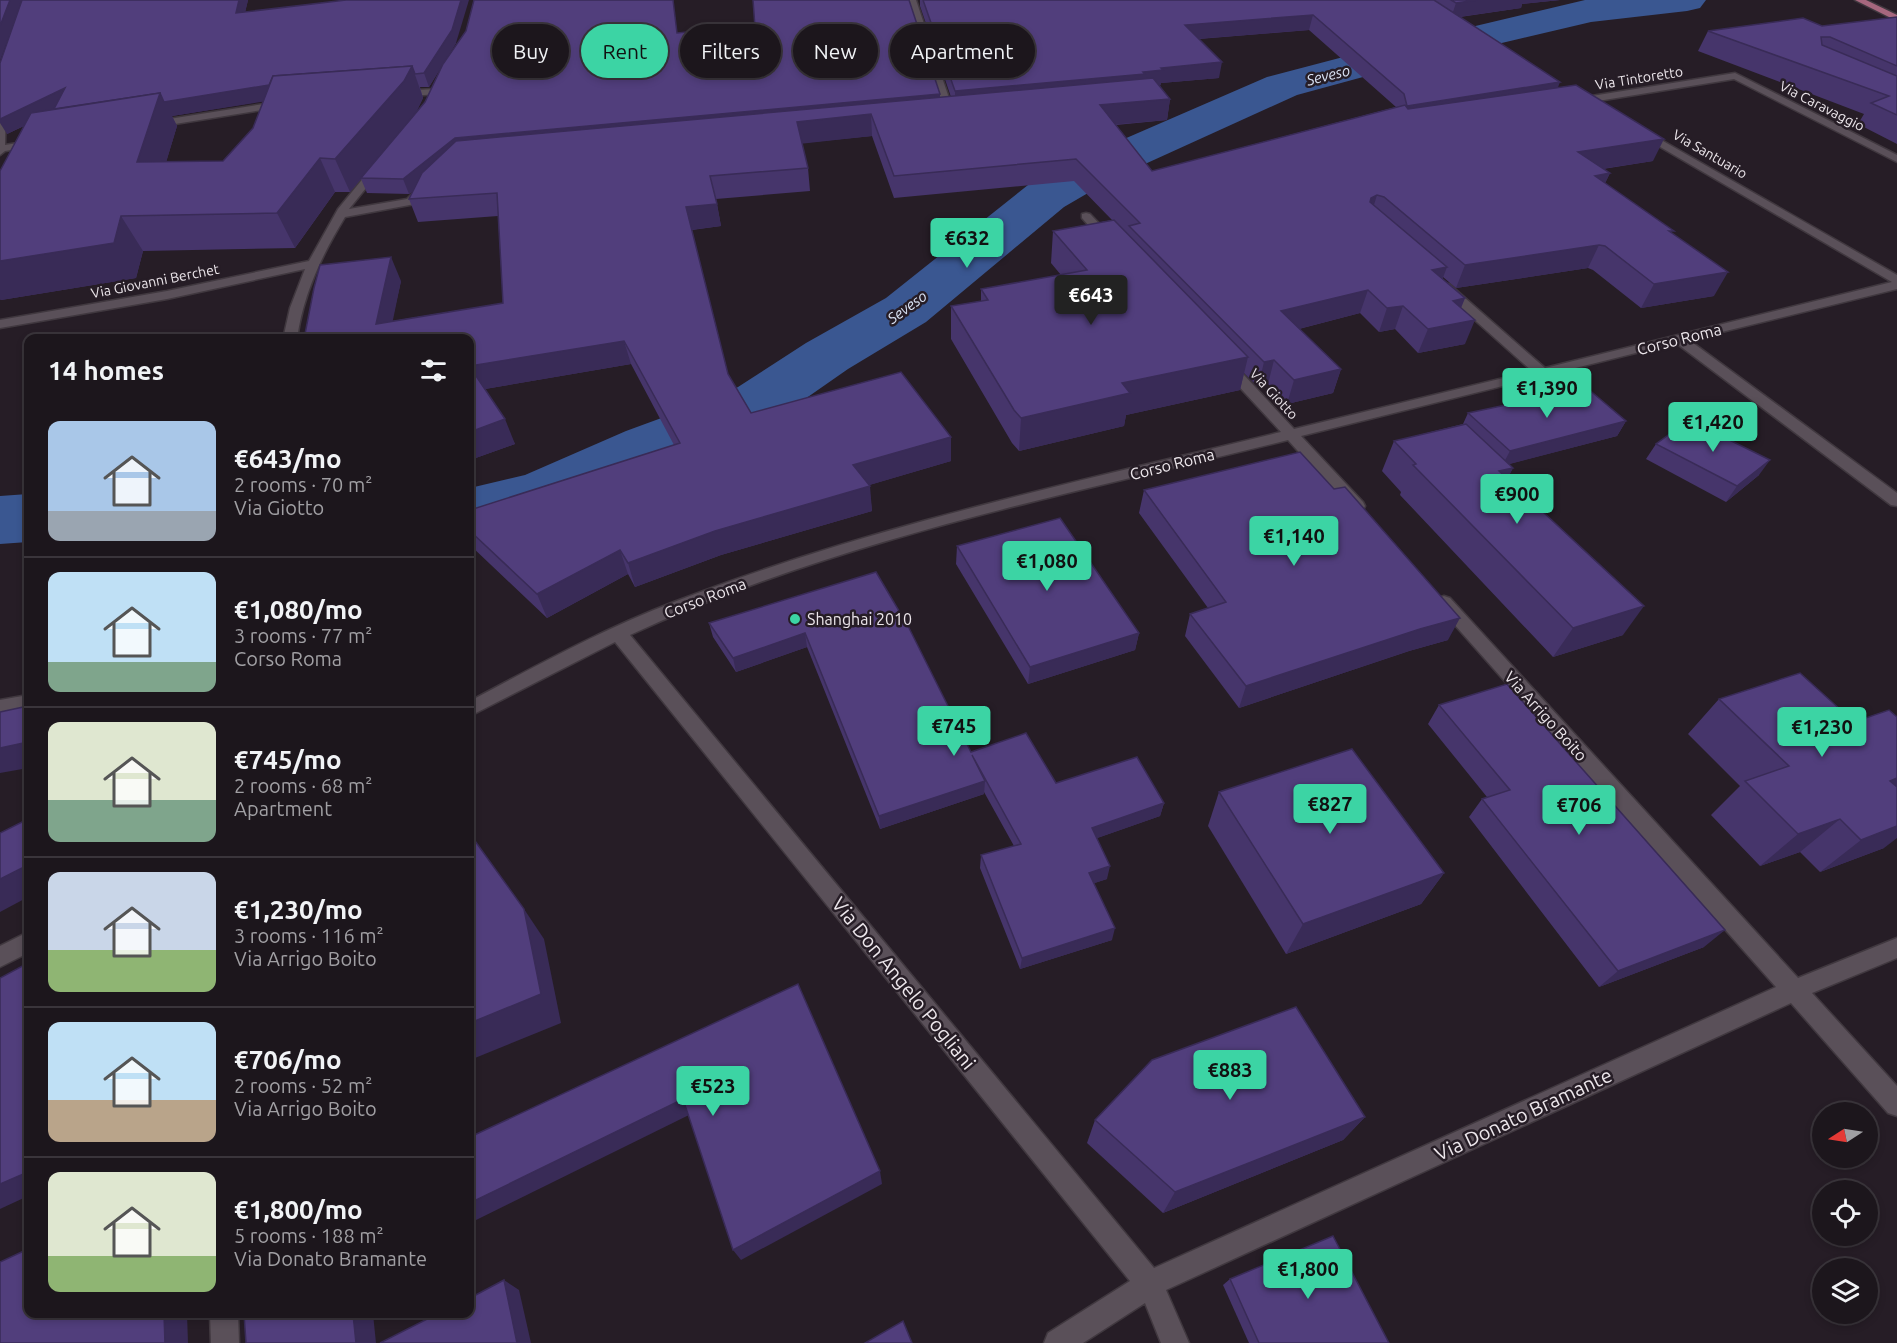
<!DOCTYPE html>
<html lang="en">
<head>
<meta charset="utf-8">
<style>
	:root { --surface:#1c161c; --page:#251f25; --text:#f1f3f6; --muted:#a09fa3; --line:#3a353b; --accent:#3cd4a4 }
	body { margin:0; font-family:Ubuntu,sans-serif; background:var(--page); color:var(--text); height:100vh; display:flex; flex-direction:column; font-size:22px; white-space:nowrap }
	* { box-sizing:border-box; margin:0 }
	p { font-size:20px; color:var(--muted) }
	.icon { flex:none; width:33px; height:33px; fill:none; stroke:currentColor; stroke-width:2; stroke-linecap:round; stroke-linejoin:round }
	.map { position:relative; flex:1; overflow:hidden }
	.sheet { position:absolute; left:24px; top:334px; width:450px; height:984px; display:flex; flex-direction:column; background:var(--surface); border-radius:12px; box-shadow:0 3px 9px #0003,0 0 0 2px var(--line) }
	.sheet>* { flex:none }
	.banner { position:absolute; left:492px; top:24px; width:570px; height:54px; display:flex; gap:12px }
	.needle { width:39px; rotate:258deg }
	.tools { position:absolute; left:1812px; top:1102px; display:grid; gap:12px }
	.tools a { display:grid; place-items:center; width:66px; height:66px; border-radius:50%; background:var(--surface); box-shadow:0 3px 9px #0003,0 0 0 2px var(--line); font-size:30px }
	.price { position:absolute; translate:-50% -51px; padding:0 14px; border-radius:6px; background:var(--accent); color:#111; font-size:20px; line-height:39px; filter:drop-shadow(0 2px 3px #0008) }
	.price::after { content:''; position:absolute; left:50%; top:36px; width:18px; height:14px; margin-left:-9px; background:inherit; clip-path:polygon(0 0,100% 0,50% 100%) }
	.price.current { background:#222; color:#fff }
	ul { padding:0; list-style:none }
	li { display:flex; align-items:center; gap:18px; height:150px; padding:0 24px }
	li+li { border-top:2px solid var(--line) }
	li span { display:grid; place-items:center; flex:none; width:168px; height:120px; border-radius:12px; color:#555 }
	li>.icon { margin-inline-start:auto }
	span .icon { width:72px; height:72px; fill:#fffc; stroke-width:1 }
	li b { font-size:26px }
	h2 { display:flex; justify-content:space-between; align-items:center; height:72px; padding:0 24px; font-size:26px }
	.pill { padding:0 21px; border-radius:27px; background:var(--surface); box-shadow:0 3px 9px #0003,0 0 0 2px var(--line); font-size:21px; line-height:54px }
	.pill.current { background:var(--accent); color:#111 }
	.map>svg:first-child { display:block }
	.lines { fill:none; stroke-linecap:round; stroke-linejoin:round }
	.river { fill:#3a5791; fill-rule:evenodd }
	.minor-casing { stroke:#40383f; stroke-width:3 }
	.major-casing { stroke:#40383f; stroke-width:3 }
	.minor { fill:#5a5059; fill-rule:evenodd }
	.major { fill:#a6677e; fill-rule:evenodd }
	.wall { fill:#46356b; fill-rule:evenodd }
	.shaded-wall { fill:#392b57 }
	.building { fill:#513e7c; stroke:#392b57; stroke-width:1.5 }
	.poi-dot { fill:#3cd4a4; stroke:#261d26; stroke-width:2 }
	.labels { text-anchor:middle; dominant-baseline:central; stroke-width:5; stroke-linejoin:round; paint-order:stroke }
	.far-street-label { font-size:14px; fill:#ece6eb; stroke:#261d26 }
	.far-water-label { font-size:15px; font-style:italic; fill:#dbe4f6; stroke:#261d26 }
	.street-label { font-size:16px; fill:#ece6eb; stroke:#261d26 }
	.poi-label { font-size:16px; fill:#ece6eb; stroke:#261d26; text-anchor:start }
	.near-street-label { font-size:20px; fill:#ece6eb; stroke:#261d26 }
</style>
</head>
<body>
<div class="map">
<svg width="1897" height="1343" viewBox="0 0 1897 1343">
	<rect width="100%" height="100%" fill="#261d26"/>
	<g class="lines">
		<g class="river">
			<polygon points="1585,0 1706,0 1700,8 1687,11 1591,22 1396,68 1297,95 1112,179 1064,207 926,322 848,369 782,415 762,426 674,461 575,507 524,523 470,536 470,488 525,475 626,431 716,398 738,387 806,343 886,298 1028,185 1078,159 1267,77 1389,45 1460,30 1465,31 1467,28"/>
			<polygon points="28,494 28,542 0,544 0,496"/>
		</g>
		<g class="minor-casing">
			<g id="minor">
				<polygon points="908,0 916,0 954,113 953,115 944,113"/>
				<polygon points="1735,73 1897,155 1897,162 1734,79 1573,105 1568,102 1573,99"/>
				<polygon points="435,89 440,92 438,94 397,97 392,94 397,91"/>
				<polygon points="0,99 6,102 5,145 37,140 41,141 41,145 5,151 0,155"/>
				<polygon points="283,101 287,102 287,106 150,128 145,125 150,122"/>
				<path d="M1642 129 1897 275V289L1689 340 1897 493V506L1891 505 1676 343 1301 436 1363 502 1365 506 1363 510H1351L1288 440C1066 495 838 539 630 635L1154 1268 1776 987 1438 606 1435 602 1438 598 1444 596 1450 598 1798 978 1897 938V958L1812 993 1897 1086V1116L1888 1113 1791 1003 1166 1290 1189 1343H1161L1145 1303 1083 1343H1044L1048 1333 1130 1281 615 642 470 716V701C536 666 603 629 674 602 870 526 1077 482 1281 432L1220 366 1218 363 1220 360H1230L1294 429 1532 371 1441 290 1439 287 1441 284H1449L1545 368 1892 282 1638 134V130Z"/>
				<path d="M378 164 383 167 349 209 407 199 423 183H431L433 185 415 204 345 217C322 255 303 294 297 339H283L290 308 305 269 167 299 0 328V320L167 291 309 261 338 209 374 165Z"/>
				<polygon points="1086,213 1090,214 1113,238 1113,244 1105,244 1082,218 1082,214"/>
				<polygon points="28,695 28,709 0,714 0,700"/>
				<polygon points="28,932 28,953 0,967 0,946"/>
				<polygon points="210,1314 238,1314 239,1343 211,1343"/>
			</g>
		</g>
		<g class="major-casing">
			<polygon id="major" points="1855,0 1866,0 1897,15 1897,21"/>
		</g>
		<use href="#minor" class="minor"/>
		<use href="#major" class="major"/>
	</g>
	<g class="wall">
		<path d="M0 0H248L245 12 456 43 429 87H420L423 98 416 112 425 102 466 31 474 0H673L677 33 692 61 940 98 951 97 920 6V0H1560L1522 4 1521 8 1460 17 1558 88 1653 161 1603 169 1610 173 1605 183 1673 234 1714 296 1641 308 1593 270 1588 268 1456 288 1443 277V279L1465 298 1461 308 1465 344 1418 353 1395 329 1379 332 1360 313 1299 329 1341 369 1333 393 1287 404 1268 384 1258 387 1244 373 1240 390 1126 415 1124 426 1019 451 1012 443 951 339V306L981 301V289L1061 275 1051 263 1053 231 1112 220 1074 181 894 198 872 136 802 143 808 168 810 191 716 199 721 226 692 230 728 374 751 413 951 461 869 485 872 511 721 555 635 587 628 574 547 618 470 545V510L674 445 631 364 485 389 515 444 470 460V339H304L401 281 392 321 503 303 498 216 418 222 409 199 413 191 409 194 367 193 361 179 350 192H335L295 248 143 251 136 278 1 300 0 299V171L24 126 7 134 14 25ZM1309 30 1396 107 1152 171 1116 125 1167 120 1170 99 1160 86 1161 83 1219 78 1199 39ZM263 101 253 128 223 161 166 162 177 126 172 116Z"/>
		<polygon points="1897,17 1897,144 1858,124 1864,114 1698,51 1708,31 1822,26"/>
		<polygon points="1468,413 1626,421 1617,436 1509,464 1513,468 1507,479 1623,635 1553,657 1400,495 1401,492 1382,471 1394,441 1463,424"/>
		<polygon points="1656,444 1759,475 1726,502 1646,459"/>
		<polygon points="1144,490 1448,640 1409,651 1239,708 1185,636 1190,614 1208,608 1139,513"/>
		<polygon points="957,546 1139,633 1135,650 1028,684 956,564"/>
		<polygon points="876,572 971,752 1056,783 1164,803 1160,816 1097,838 1107,879 1094,883 1112,940 1020,969 980,868 981,855 1014,846 984,792 984,794 880,829 807,647 736,672 713,637 709,623"/>
		<polygon points="1719,699 1884,848 1820,872 1800,852 1760,866 1711,815 1740,786 1688,734"/>
		<polygon points="1439,705 1704,947 1599,987 1469,817 1482,799 1487,797 1428,724"/>
		<polygon points="1219,792 1444,873 1421,904 1286,954 1208,826"/>
		<polygon points="1365,1117 1343,1140 1163,1213 1087,1143 1095,1120"/>
		<polygon points="1230,1279 1389,1343 1249,1343 1223,1285"/>
	</g>
	<g class="shaded-wall">
		<polygon points="10,0 23,0 0,61 0,26"/>
		<polygon points="239,0 248,0 242,26 236,13"/>
		<polygon points="461,0 469,0 456,43 429,87 424,73"/>
		<polygon points="1478,0 1560,0 1522,4 1521,8 1451,18 1456,3"/>
		<polygon points="1313,15 1309,30 1183,40 1185,25"/>
		<polygon points="1222,62 1219,78 1161,83 1160,86 955,107 955,91 1161,68"/>
		<polygon points="412,66 423,98 416,113 350,192 335,159"/>
		<polygon points="1560,82 1554,98 1401,123 1407,106"/>
		<polygon points="286,83 292,97 172,116 177,126 156,196 137,162 160,93"/>
		<polygon points="65,88 73,102 7,134 0,123 0,119"/>
		<polygon points="940,94 940,108 460,153 409,194 403,179 455,138"/>
		<polygon points="1170,99 1167,120 1098,126 1100,105"/>
		<polygon points="871,114 872,136 799,144 797,122"/>
		<polygon points="1664,139 1653,161 1568,174 1578,152"/>
		<polygon points="320,158 335,192 295,248 277,213"/>
		<polygon points="1610,173 1599,196 1595,176"/>
		<polygon points="1377,195 1370,218 1371,198"/>
		<polygon points="717,204 721,226 690,230 686,207"/>
		<polygon points="121,216 143,251 136,278 1,300 0,299 0,255"/>
		<polygon points="1599,245 1588,268 1456,288 1465,265"/>
		<polygon points="391,257 401,281 389,339 376,324"/>
		<polygon points="1447,267 1438,291 1432,270"/>
		<polygon points="1728,272 1714,296 1641,308 1654,284"/>
		<polygon points="1368,290 1360,313 1275,335 1281,311"/>
		<polygon points="1465,298 1455,322 1453,301"/>
		<polygon points="1403,306 1395,329 1379,332 1387,308"/>
		<polygon points="1475,320 1465,344 1418,353 1428,329"/>
		<polygon points="624,341 631,364 479,390 470,366"/>
		<polygon points="1248,357 1240,390 1126,415 1124,426 1019,451 1021,418 1122,383"/>
		<polygon points="1274,360 1268,384 1258,387 1264,362"/>
		<polygon points="1341,369 1333,393 1287,404 1294,380"/>
		<polygon points="505,419 515,444 470,460 470,432"/>
		<polygon points="1626,421 1617,436 1502,466 1510,451"/>
		<polygon points="951,437 951,461 856,489 853,465"/>
		<polygon points="1770,460 1759,475 1726,502 1737,486"/>
		<polygon points="1513,468 1497,498 1499,471"/>
		<polygon points="870,486 872,511 721,555 635,587 628,563 715,531"/>
		<polygon points="620,550 628,574 547,618 537,594"/>
		<polygon points="1644,606 1623,635 1553,657 1573,628"/>
		<polygon points="1460,618 1448,640 1409,651 1239,708 1246,686 1420,629"/>
		<polygon points="805,633 807,647 736,672 733,658"/>
		<polygon points="1139,633 1135,650 1028,684 1030,667"/>
		<polygon points="28,742 28,768 0,773 0,748"/>
		<polygon points="1897,778 1897,797 1890,781"/>
		<polygon points="985,781 984,794 880,829 879,816"/>
		<polygon points="1164,803 1160,816 1089,841 1092,828"/>
		<polygon points="1840,819 1800,852 1760,866 1798,834"/>
		<polygon points="1897,826 1897,838 1884,848 1820,872 1861,840"/>
		<polygon points="28,865 28,897 0,912 0,879"/>
		<polygon points="1110,866 1107,879 1086,886 1089,873"/>
		<polygon points="1444,873 1421,904 1286,954 1303,924"/>
		<polygon points="524,909 544,939 561,1023 470,1060 470,1023"/>
		<polygon points="1115,928 1112,940 1020,969 1022,958"/>
		<polygon points="1725,930 1704,947 1599,987 1618,971"/>
		<polygon points="683,1099 691,1114 470,1223 470,1203"/>
		<polygon points="1365,1117 1343,1140 1163,1213 1175,1192"/>
		<polygon points="880,1171 882,1184 741,1260 733,1250"/>
		<polygon points="28,1172 28,1196 0,1209 0,1184"/>
		<polygon points="504,1280 519,1290 531,1343 517,1343"/>
		<polygon points="164,1314 187,1314 188,1343 165,1343"/>
		<polygon points="353,1314 373,1314 376,1343 356,1343"/>
	</g>
	<g class="building">
		<polygon points="0,0 10,0 0,26"/>
		<polygon points="22,0 239,0 236,13 346,0 461,0 452,30 424,73 415,74 412,66 273,76 269,85 164,102 160,93 54,109 65,88 0,119 0,63"/>
		<polygon points="474,0 673,0 677,33 687,32 692,61 757,55 753,0 909,0 940,94 455,138 403,179 361,178 425,102 443,64 466,31"/>
		<polygon points="923,0 1434,0 1560,82 1407,106 1404,94 1313,15 1185,25 1222,62 1161,68 1163,70 1143,72 1145,74 955,91"/>
		<polygon points="1451,0 1477,0 1456,3"/>
		<polygon points="1897,17 1897,66 1830,37 1821,37 1822,45 1897,76 1897,115 1871,103 1889,96 1708,31 1803,18 1822,26"/>
		<polygon points="412,66 404,81 335,159 320,158 277,213 121,216 114,243 0,261 0,171 31,113 160,93 137,162 223,161 253,128 273,76"/>
		<polygon points="1153,78 1170,99 1100,105 1152,171 1405,105 1408,109 1576,85 1664,139 1578,152 1610,173 1595,176 1674,231 1669,231 1728,272 1654,284 1605,246 1599,245 1465,265 1384,197 1377,195 1371,198 1370,202 1447,267 1432,270 1465,298 1453,301 1475,320 1428,329 1403,306 1387,308 1368,290 1281,311 1341,369 1294,380 1274,360 1264,362 1129,226 1140,223 1076,159 894,176 871,114 797,122 808,168 710,176 717,204 686,207 728,374 751,413 901,372 951,437 853,465 870,486 715,531 628,563 620,550 537,594 470,531 470,510 680,443 624,341 470,366 470,339 304,339 314,288 320,265 391,257 376,324 503,303 497,193 409,199 422,173 456,141"/>
		<polygon points="1114,220 1248,357 1122,383 1130,393 1021,418 1014,410 951,306 988,300 981,289 1087,270 1053,231"/>
		<polygon points="470,367 505,419 470,432"/>
		<polygon points="1587,388 1626,421 1510,451 1468,413"/>
		<polygon points="1689,420 1770,460 1737,486 1656,444"/>
		<polygon points="1466,424 1513,468 1499,471 1644,606 1573,628 1413,465 1416,464 1394,441"/>
		<polygon points="1300,452 1334,489 1345,487 1460,618 1420,629 1246,686 1190,614 1226,602 1144,490"/>
		<polygon points="1060,518 1139,633 1030,667 957,546"/>
		<polygon points="876,572 908,626 971,752 1026,733 1056,783 1137,757 1164,803 1092,828 1110,866 1089,873 1115,928 1022,958 981,855 1021,844 972,755 985,781 879,816 805,633 733,658 709,623"/>
		<polygon points="1800,673 1854,722 1889,710 1897,717 1897,778 1890,781 1897,787 1897,826 1861,840 1840,819 1798,834 1745,781 1789,766 1719,699"/>
		<polygon points="1507,684 1725,930 1618,971 1482,799 1510,790 1439,705"/>
		<polygon points="28,706 28,742 0,748 0,712"/>
		<polygon points="1352,749 1444,873 1303,924 1219,792"/>
		<polygon points="28,819 28,865 0,879 0,833"/>
		<polygon points="470,834 524,909 541,994 470,1023"/>
		<polygon points="28,963 28,1172 0,1184 0,978"/>
		<polygon points="798,984 880,1171 733,1250 683,1099 470,1203 470,1137"/>
		<polygon points="1296,1007 1365,1117 1175,1192 1095,1120 1152,1060"/>
		<polygon points="1333,1236 1389,1343 1259,1343 1230,1279"/>
		<polygon points="28,1249 28,1314 164,1314 165,1343 0,1343 0,1262"/>
		<polygon points="504,1280 517,1343 380,1343 437,1314 470,1314 470,1298"/>
		<polygon points="244,1314 353,1314 356,1343 246,1343"/>
		<polygon points="903,1321 912,1343 865,1343"/>
	</g>
	<circle class="poi-dot" cx="795" cy="619" r="6"/>
	<g class="labels">
		<g class="far-street-label">
			<text transform="translate(1639 78) rotate(-9)">Via Tintoretto</text>
			<text transform="translate(1822 106) rotate(27)">Via Caravaggio</text>
			<text transform="translate(1710 154) rotate(30)">Via Santuario</text>
			<text transform="translate(155 281) rotate(-11)">Via Giovanni Berchet</text>
			<text transform="translate(1274 394) rotate(47)">Via Giotto</text>
		</g>
		<g class="far-water-label">
			<text transform="translate(1328 75) rotate(-14)">Seveso</text>
			<text transform="translate(907 307) rotate(-36)">Seveso</text>
		</g>
		<g class="street-label">
			<text transform="translate(1679 339) rotate(-14)">Corso Roma</text>
			<text transform="translate(1172 464) rotate(-14)">Corso Roma</text>
			<text transform="translate(705 598) rotate(-21)">Corso Roma</text>
			<text transform="translate(1546 716) rotate(48)">Via Arrigo Boito</text>
		</g>
		<g class="poi-label">
			<text x="807" y="619">Shanghai 2010</text>
		</g>
		<g class="near-street-label">
			<text transform="translate(904 983) rotate(51)">Via Don Angelo Pogliani</text>
			<text transform="translate(1523 1114) rotate(-25)">Via Donato Bramante</text>
		</g>
	</g>
</svg>
<div class="tools">
<a><svg class="needle" viewBox="-14 -14 28 28"><path d="M0-13l5 13h-10z" fill="#e53935"/><path d="M0 13l5-13h-10z" fill="#a09fa3"/></svg></a>
<a><svg class="icon" aria-label="locate" viewBox="0 0 24 24"><circle cx="12" cy="12" r="6"/><path d="M12 2v4M12 18v4M2 12h4M18 12h4"/></svg></a>
<a><svg class="icon" aria-label="layers" viewBox="0 0 24 24"><path d="M12 4l9 5-9 5-9-5zM3 14l9 5 9-5"/></svg></a>
</div>
<b class="price" style="left:967px;top:269px">€632</b>
<b class="price current" style="left:1091px;top:326px">€643</b>
<b class="price" style="left:1547px;top:419px">€1,390</b>
<b class="price" style="left:1713px;top:453px">€1,420</b>
<b class="price" style="left:1517px;top:525px">€900</b>
<b class="price" style="left:1294px;top:567px">€1,140</b>
<b class="price" style="left:1047px;top:592px">€1,080</b>
<b class="price" style="left:954px;top:757px">€745</b>
<b class="price" style="left:1822px;top:758px">€1,230</b>
<b class="price" style="left:1330px;top:835px">€827</b>
<b class="price" style="left:1579px;top:836px">€706</b>
<b class="price" style="left:1230px;top:1101px">€883</b>
<b class="price" style="left:713px;top:1117px">€523</b>
<b class="price" style="left:1308px;top:1300px">€1,800</b>
<div class="banner">
<a class="pill">Buy</a>
<a class="pill current">Rent</a>
<a class="pill">Filters</a>
<a class="pill">New</a>
<a class="pill">Apartment</a>
</div>
<section class="sheet">
<h2>14 homes<svg class="icon" aria-label="filters" viewBox="0 0 24 24"><path d="M4 7h16M4 17h16"/><circle cx="9" cy="7" r="2"/><circle cx="15" cy="17" r="2"/></svg></h2>
<ul>
<li><span style="background:linear-gradient(#a9c7e8 75%,#9aa5b1 0)"><svg class="icon" aria-label="home" viewBox="0 0 24 24"><path d="M3 11l9-7 9 7M6 9v11h12V9"/></svg></span><div><b>€643/mo</b><p>2 rooms · 70 m²</p><p>Via Giotto</p></div></li>
<li><span style="background:linear-gradient(#bfe0f5 75%,#7fa58c 0)"><svg class="icon" aria-label="home" viewBox="0 0 24 24"><path d="M3 11l9-7 9 7M6 9v11h12V9"/></svg></span><div><b>€1,080/mo</b><p>3 rooms · 77 m²</p><p>Corso Roma</p></div></li>
<li><span style="background:linear-gradient(#dfe7d0 65%,#7fa58c 0)"><svg class="icon" aria-label="home" viewBox="0 0 24 24"><path d="M3 11l9-7 9 7M6 9v11h12V9"/></svg></span><div><b>€745/mo</b><p>2 rooms · 68 m²</p><p>Apartment</p></div></li>
<li><span style="background:linear-gradient(#c9d6e8 65%,#8fb573 0)"><svg class="icon" aria-label="home" viewBox="0 0 24 24"><path d="M3 11l9-7 9 7M6 9v11h12V9"/></svg></span><div><b>€1,230/mo</b><p>3 rooms · 116 m²</p><p>Via Arrigo Boito</p></div></li>
<li><span style="background:linear-gradient(#bfe0f5 65%,#b9a48a 0)"><svg class="icon" aria-label="home" viewBox="0 0 24 24"><path d="M3 11l9-7 9 7M6 9v11h12V9"/></svg></span><div><b>€706/mo</b><p>2 rooms · 52 m²</p><p>Via Arrigo Boito</p></div></li>
<li><span style="background:linear-gradient(#dfe7d0 70%,#8fb573 0)"><svg class="icon" aria-label="home" viewBox="0 0 24 24"><path d="M3 11l9-7 9 7M6 9v11h12V9"/></svg></span><div><b>€1,800/mo</b><p>5 rooms · 188 m²</p><p>Via Donato Bramante</p></div></li>
</ul>
</section>
</div>
</body>
</html>
